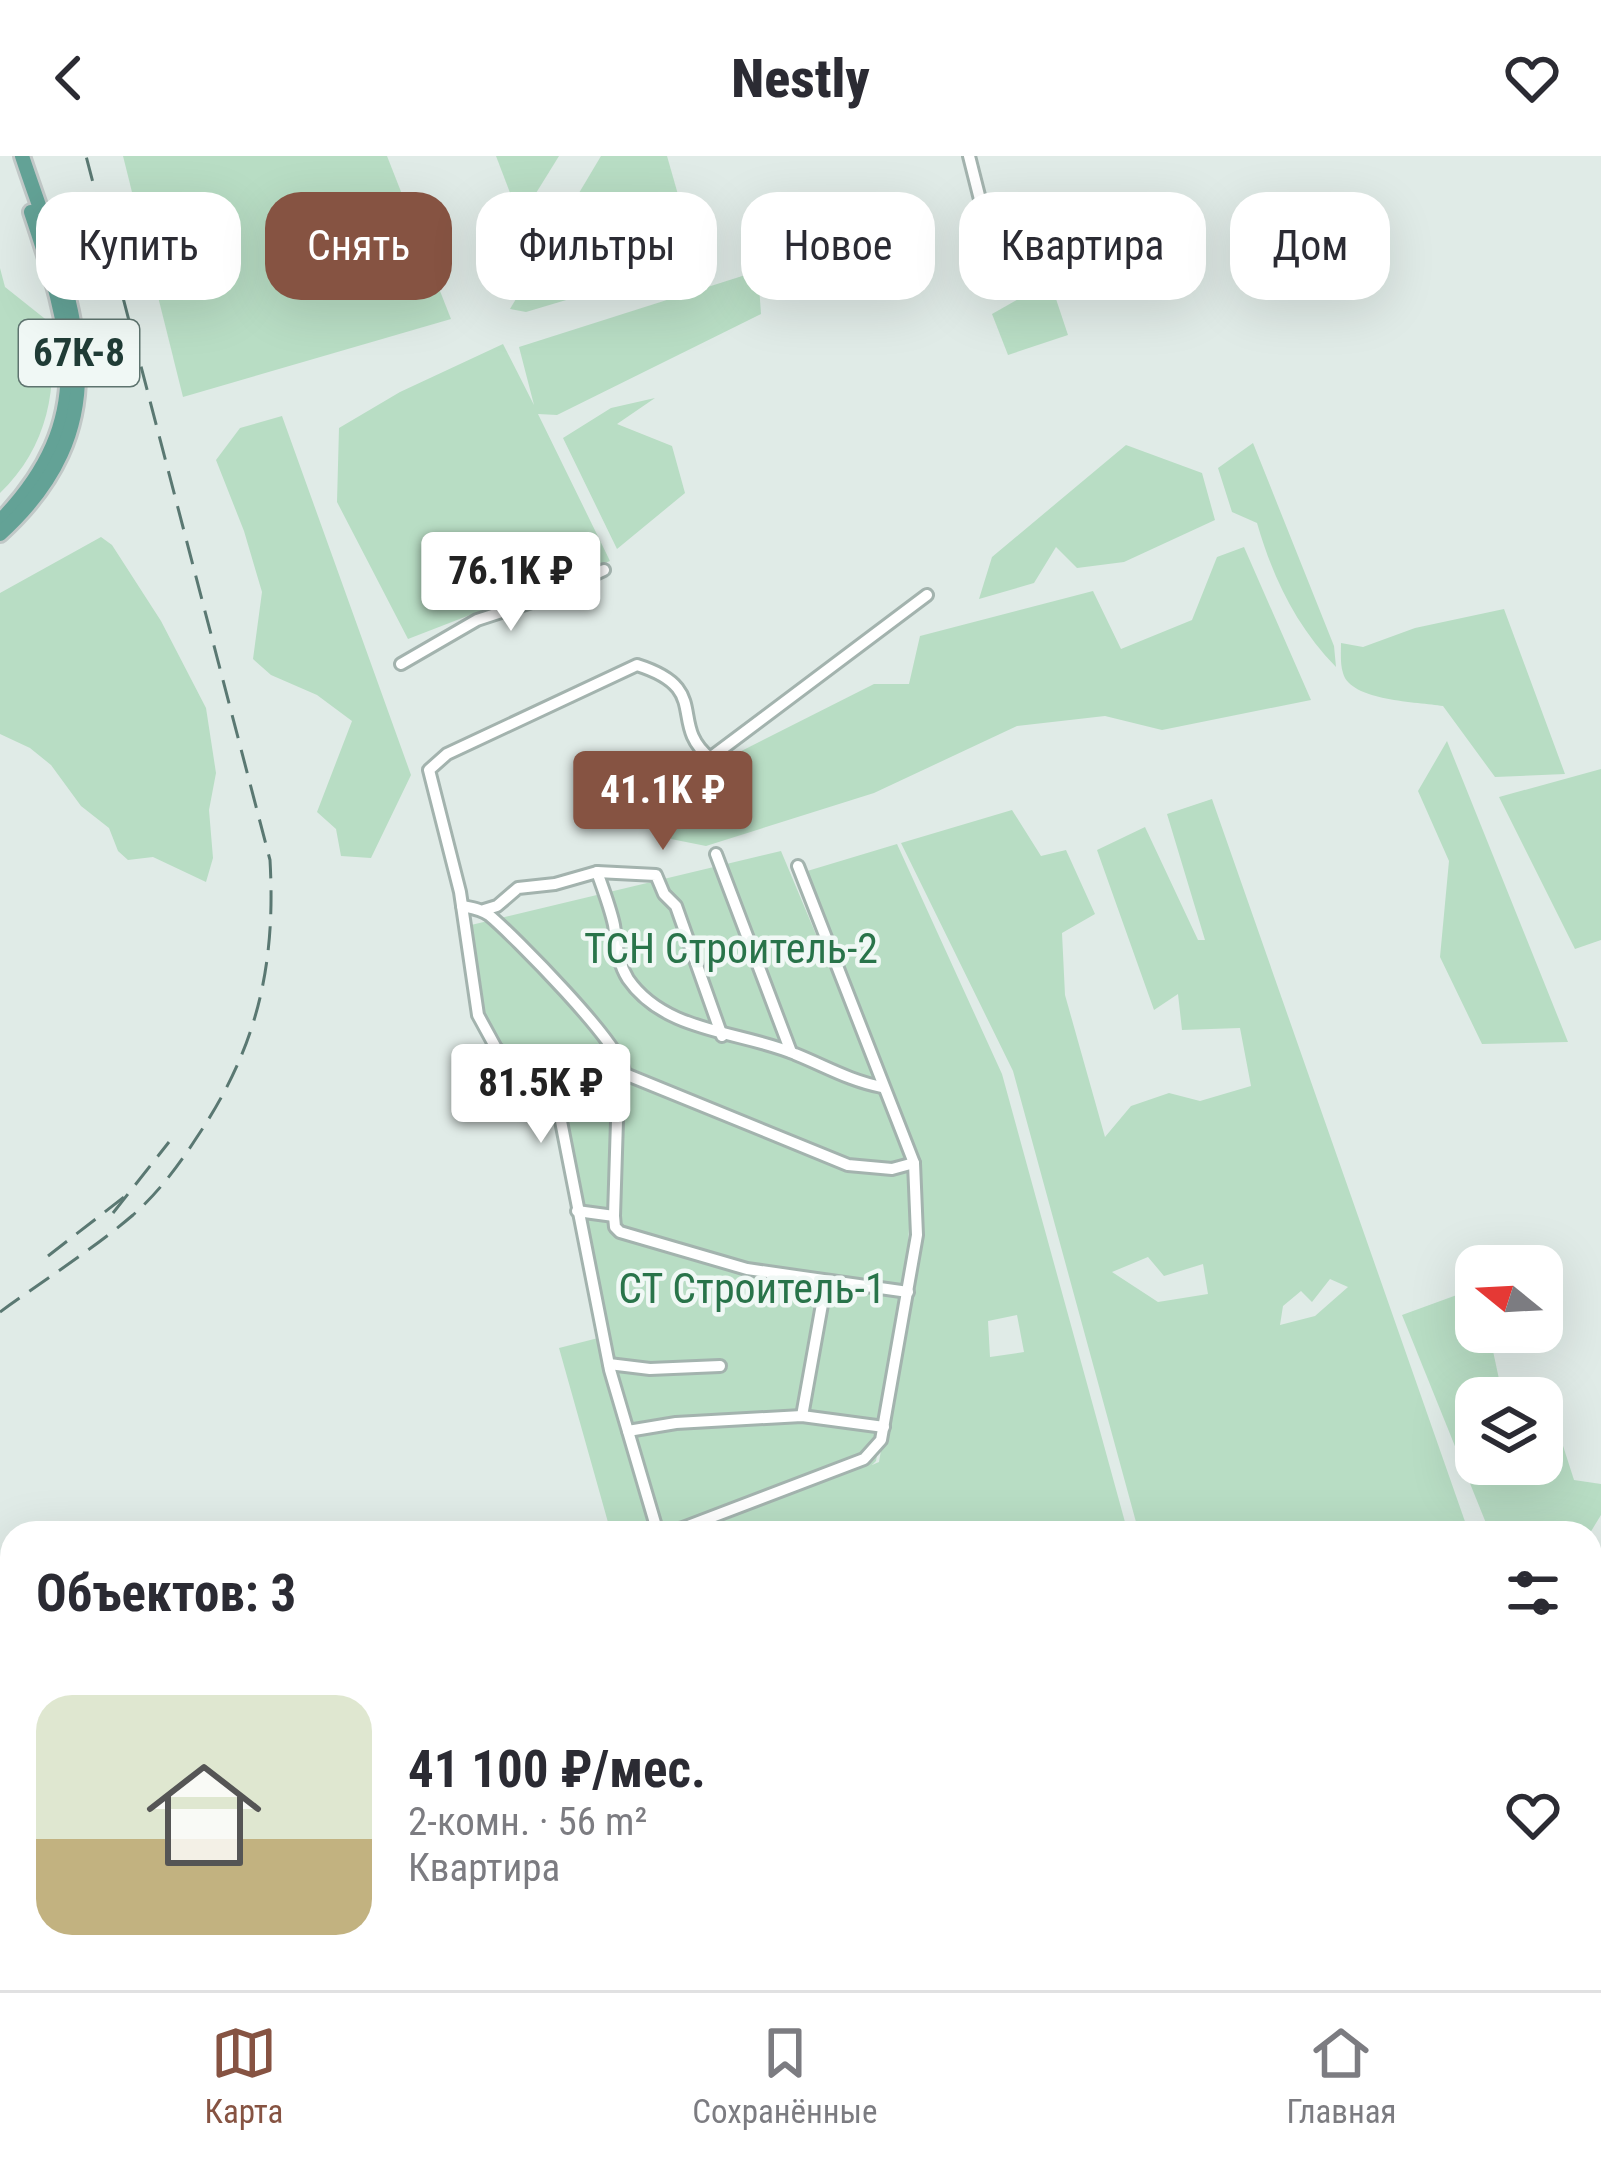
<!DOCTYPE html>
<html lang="ru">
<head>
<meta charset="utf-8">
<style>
	:root { --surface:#fff; --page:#f2f2f3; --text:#2b2b33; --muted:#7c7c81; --line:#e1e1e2; --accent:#865342 }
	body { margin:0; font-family:"Roboto Condensed",sans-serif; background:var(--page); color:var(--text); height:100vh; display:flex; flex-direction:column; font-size:45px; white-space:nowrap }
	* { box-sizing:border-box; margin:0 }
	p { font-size:39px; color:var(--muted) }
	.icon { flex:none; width:66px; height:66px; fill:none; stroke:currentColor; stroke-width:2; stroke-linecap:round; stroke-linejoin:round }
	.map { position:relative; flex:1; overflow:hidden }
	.sheet { position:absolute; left:0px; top:1365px; width:1602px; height:471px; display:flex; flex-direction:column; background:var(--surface); border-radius:36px 36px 0 0; box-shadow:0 12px 48px #0002 }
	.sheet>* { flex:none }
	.top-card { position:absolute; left:36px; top:36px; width:1530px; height:108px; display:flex; gap:24px }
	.needle { width:78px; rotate:288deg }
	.tools { position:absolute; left:1455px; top:1089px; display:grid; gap:24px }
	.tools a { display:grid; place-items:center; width:108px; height:108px; border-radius:24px; background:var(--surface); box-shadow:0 12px 48px #0002; font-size:60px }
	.price { position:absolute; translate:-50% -102px; padding:0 27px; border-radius:12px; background:#fff; color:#222; font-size:39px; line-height:78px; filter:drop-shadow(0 3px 6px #0008) }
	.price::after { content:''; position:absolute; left:50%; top:72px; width:36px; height:27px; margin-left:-18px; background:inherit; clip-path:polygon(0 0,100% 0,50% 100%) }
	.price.current { background:var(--accent); color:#fff }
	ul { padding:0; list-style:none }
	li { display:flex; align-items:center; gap:36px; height:300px; padding:0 36px }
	li span { display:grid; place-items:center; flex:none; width:336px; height:240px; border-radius:36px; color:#555 }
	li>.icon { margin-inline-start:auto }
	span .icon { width:144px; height:144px; fill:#fffc; stroke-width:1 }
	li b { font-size:51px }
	h2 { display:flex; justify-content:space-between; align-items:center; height:144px; padding:0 36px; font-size:51px }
	.chip { padding:0 42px; border-radius:36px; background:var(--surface); box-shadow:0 12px 48px #0002; font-size:42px; line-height:108px }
	.chip.current { background:var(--accent); color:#fff }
	header { display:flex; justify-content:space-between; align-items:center; height:156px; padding:0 36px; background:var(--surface); font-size:54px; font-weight:800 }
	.menu { display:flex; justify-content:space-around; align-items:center; height:168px; border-top:3px solid var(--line); background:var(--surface); font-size:33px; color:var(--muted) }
	.menu a { display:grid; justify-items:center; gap:6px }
	.menu .current { color:var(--accent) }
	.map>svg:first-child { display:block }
	.built { fill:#cedbd6 }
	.green { fill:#b8ddc4; fill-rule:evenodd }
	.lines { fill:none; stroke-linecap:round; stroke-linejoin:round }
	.minor-casing { stroke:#a3b3ae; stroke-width:16 }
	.major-casing { stroke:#c1c8c7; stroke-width:20 }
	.minor { stroke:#fff; stroke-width:10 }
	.major { stroke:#63a296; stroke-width:14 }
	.rail { stroke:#5a7872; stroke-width:3; stroke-dasharray:24 12; stroke-linecap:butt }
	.labels { text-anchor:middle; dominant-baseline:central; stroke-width:9; stroke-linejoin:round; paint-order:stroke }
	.shield { fill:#f0f8f5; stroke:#5e746f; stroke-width:3 }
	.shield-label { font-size:39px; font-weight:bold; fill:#203c36 }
	.park-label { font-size:42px; fill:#29744a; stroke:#f0f8f5 }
</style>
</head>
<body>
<header><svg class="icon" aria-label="back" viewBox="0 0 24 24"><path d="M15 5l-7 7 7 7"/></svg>Nestly<svg class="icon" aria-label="heart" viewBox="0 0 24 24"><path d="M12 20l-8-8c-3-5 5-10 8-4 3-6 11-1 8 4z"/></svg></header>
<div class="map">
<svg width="1601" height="1834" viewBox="0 0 1601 1834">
	<rect width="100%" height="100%" fill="#e0ebe7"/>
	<polygon class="built" points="12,1763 12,1824 1267,1824 1270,1834 0,1834 0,1766"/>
	<g class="green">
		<polygon points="123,0 387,0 451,163 183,241"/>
		<polygon points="496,0 559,0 520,63"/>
		<polygon points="601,0 667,0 697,105 526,156 510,153"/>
		<path d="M0 112 5 131 49 166C59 231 48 291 0 337Z"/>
		<polygon points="758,115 761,158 557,259 538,258 610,405 408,483 337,346 339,272 400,236 503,188 534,249 519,191"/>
		<polygon points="1050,125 1068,179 1008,199 992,158"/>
		<polygon points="655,242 617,268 672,290 685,337 617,393 563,282 611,252"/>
		<polygon points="282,260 411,619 371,702 341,700 336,673 317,656 352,565 317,539 271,519 253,503 262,436 244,375 216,304 240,272"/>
		<path d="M1253 287 1334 490 1336 511C1296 470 1273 422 1257 367L1232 356 1218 312Z"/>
		<polygon points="1126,289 1202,317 1215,364 1124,406 1077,412 1056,391 1034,427 979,443 992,401"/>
		<polygon points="101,381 112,389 161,465 206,552 216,617 209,654 213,702 206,726 153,701 128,704 118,695 109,672 81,650 51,609 30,592 0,578 0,437"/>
		<polygon points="1244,391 1311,544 1162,574 1105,560 1017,570 874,637 706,690 671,683 669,653 694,619 874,528 909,528 920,480 1093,435 1121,493 1192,464 1217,401"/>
		<path d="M1504 453 1565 618 1495 621 1443 550C1418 546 1350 545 1343 517 1340 508 1341 496 1341 487L1363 491 1415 472Z"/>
		<polygon points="1447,585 1568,886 1482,888 1440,801 1449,705 1418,635"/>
		<polygon points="1601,613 1601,784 1575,793 1499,641"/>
		<path d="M1212 643 1469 1377H1139L1013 915 901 687 1012 654 1041 700 1066 694 1095 758 1062 777 1065 839 1105 981 1131 950 1169 937 1200 945 1251 930 1240 872 1182 874 1178 838 1154 854 1097 694 1145 671 1198 784H1205L1167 658ZM1148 1101 1164 1120 1203 1108 1208 1138 1158 1146 1112 1116ZM1330 1123 1348 1131 1315 1160 1280 1169 1283 1150 1301 1135 1312 1146Z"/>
		<path d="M897 688 1002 918 1128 1377H611L559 1192 606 1180 580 1057 616 1061 621 934 627 917 610 884 582 853 607 887 623 918 616 932 612 1058 579 1053C573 1018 573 964 549 936 536 920 514 910 500 894 470 861 471 811 471 769L781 695 879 929C847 923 822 905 792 895 725 872 655 873 619 800L615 803C657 879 721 873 793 899 823 910 848 927 881 933L912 1010 906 1133 876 1305 872 1309 879 1306 908 1136 914 1007 882 922 794 719ZM1017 1159 1024 1196 990 1201 988 1165Z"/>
		<polygon points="1476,1132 1476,1176 1489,1176 1503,1242 1476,1242 1476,1308 1542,1308 1542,1244 1548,1243 1574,1324 1601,1328 1601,1359 1590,1377 1490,1377 1402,1159"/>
		<polygon points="1599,1755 1601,1834 1575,1834 1578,1824 1590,1824 1590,1784"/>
		<polygon points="1268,1824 1492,1824 1473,1834 1271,1834"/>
		<polygon points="1520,1824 1574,1824 1571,1834 1499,1834"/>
	</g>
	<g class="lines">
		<g class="minor-casing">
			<g id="minor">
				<polyline points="969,0 988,75"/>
				<polyline points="401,508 477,464 544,442 604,414"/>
				<polyline points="716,698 791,896"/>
				<path d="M597 716C603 733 610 751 614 769 617 789 617 805 628 823 665 877 741 875 795 898 825 910 850 925 882 931"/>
				<path d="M462 750C472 752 481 753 489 759 512 778 624 891 624 916 625 920 620 929 618 933L614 1060 615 1071 620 1076 747 1113 908 1136"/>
				<polyline points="484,754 497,750 518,732 555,728 597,716 656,719 664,738 676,750 722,880"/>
				<polyline points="625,918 848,1009 892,1013 914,1007"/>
				<polyline points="577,1055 614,1060"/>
				<polyline points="609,1208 650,1213 720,1210"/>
				<polyline points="802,1260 826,1126"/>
				<polyline points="628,1275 676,1267 802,1260 884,1271"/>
				<polyline points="656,1371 666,1376 683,1372 864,1303 881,1284 917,1079 914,1007 798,710"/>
				<path d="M658 1377 610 1214 560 960 549 939 496 892 478 859 460 736 429 614 447 598 637 509C713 533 667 567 710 602L927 439"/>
			</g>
		</g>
		<g class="major-casing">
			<g id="major">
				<path d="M0 365C99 263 71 176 31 56"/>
				<path d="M0 378C130 260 69 141 22 0"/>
			</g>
		</g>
		<use href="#minor" class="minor"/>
		<use href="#major" class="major"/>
		<g class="rail">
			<polyline points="113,1057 169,986"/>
			<polyline points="48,1100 124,1041"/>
			<path d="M0 1156C44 1124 92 1094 133 1059 159 1036 179 1009 197 981 257 892 276 810 270 704L86 0"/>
		</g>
	</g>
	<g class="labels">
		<rect class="shield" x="19" y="164" width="120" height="66" rx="9"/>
		<g class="shield-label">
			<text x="79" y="197">67К-8</text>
		</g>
		<g class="park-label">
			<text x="731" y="792">ТСН Строитель-2</text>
			<text x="752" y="1132">СТ Строитель-1</text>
		</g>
	</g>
</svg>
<div class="tools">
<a><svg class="needle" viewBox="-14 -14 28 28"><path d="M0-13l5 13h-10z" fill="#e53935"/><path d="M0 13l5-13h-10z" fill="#7c7c81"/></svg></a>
<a><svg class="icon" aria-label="layers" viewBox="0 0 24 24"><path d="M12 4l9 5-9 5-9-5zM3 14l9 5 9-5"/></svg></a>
</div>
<b class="price" style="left:511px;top:478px">76.1K ₽</b>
<b class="price current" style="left:663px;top:697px">41.1K ₽</b>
<b class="price" style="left:541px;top:990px">81.5K ₽</b>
<div class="top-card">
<a class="chip">Купить</a>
<a class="chip current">Снять</a>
<a class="chip">Фильтры</a>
<a class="chip">Новое</a>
<a class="chip">Квартира</a>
<a class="chip">Дом</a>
</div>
<section class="sheet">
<h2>Объектов: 3<svg class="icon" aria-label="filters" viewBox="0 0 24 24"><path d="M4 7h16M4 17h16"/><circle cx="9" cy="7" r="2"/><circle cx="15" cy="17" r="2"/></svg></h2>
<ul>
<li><span style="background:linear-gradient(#dfe7d0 60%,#c2b280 0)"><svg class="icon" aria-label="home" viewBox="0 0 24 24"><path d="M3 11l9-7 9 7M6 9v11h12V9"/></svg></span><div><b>41 100 ₽/мес.</b><p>2-комн. · 56 m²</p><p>Квартира</p></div><svg class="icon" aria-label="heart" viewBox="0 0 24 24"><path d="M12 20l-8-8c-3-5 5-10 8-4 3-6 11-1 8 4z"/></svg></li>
</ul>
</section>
</div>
<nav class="menu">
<a class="current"><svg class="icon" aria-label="map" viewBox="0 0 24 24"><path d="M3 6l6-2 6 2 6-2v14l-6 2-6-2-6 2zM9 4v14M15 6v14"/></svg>Карта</a>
<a><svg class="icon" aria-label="saved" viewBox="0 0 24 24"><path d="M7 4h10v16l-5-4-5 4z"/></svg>Сохранённые</a>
<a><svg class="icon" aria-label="home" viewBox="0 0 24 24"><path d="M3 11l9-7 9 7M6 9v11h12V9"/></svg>Главная</a>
</nav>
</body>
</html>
